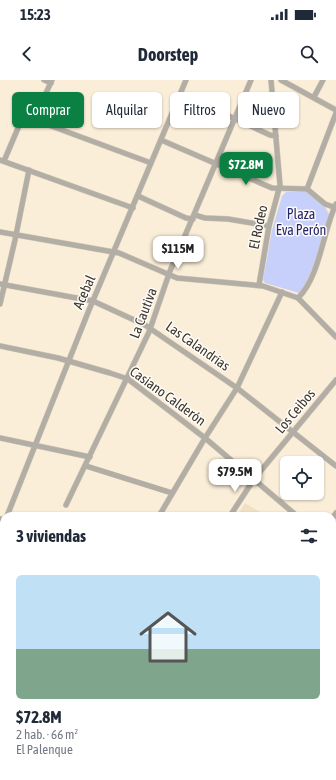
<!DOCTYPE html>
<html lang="es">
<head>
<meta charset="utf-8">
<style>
	:root { --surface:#fff; --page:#f6f6f7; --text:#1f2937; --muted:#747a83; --line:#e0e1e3; --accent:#0b8043 }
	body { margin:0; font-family:"Asap Condensed",sans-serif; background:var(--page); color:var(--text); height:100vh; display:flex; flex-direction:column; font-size:15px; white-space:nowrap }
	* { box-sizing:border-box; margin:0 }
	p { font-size:13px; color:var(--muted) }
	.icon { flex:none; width:22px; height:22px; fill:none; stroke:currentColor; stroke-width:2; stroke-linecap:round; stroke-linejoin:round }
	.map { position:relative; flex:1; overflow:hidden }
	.details { position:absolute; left:0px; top:432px; width:336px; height:268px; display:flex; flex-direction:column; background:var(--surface); border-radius:12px 12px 0 0; box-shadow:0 1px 3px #0004 }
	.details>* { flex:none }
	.hud { position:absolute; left:12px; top:12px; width:312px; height:36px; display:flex; gap:8px }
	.fabs { position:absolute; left:280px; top:376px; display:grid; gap:8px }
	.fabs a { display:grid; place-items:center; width:44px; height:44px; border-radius:6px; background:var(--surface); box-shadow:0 1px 3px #0004; font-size:20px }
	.price { position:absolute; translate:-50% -34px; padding:0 9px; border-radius:8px; background:#fff; color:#222; font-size:13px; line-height:26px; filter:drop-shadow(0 1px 2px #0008) }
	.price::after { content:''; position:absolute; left:50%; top:24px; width:12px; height:9px; margin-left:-6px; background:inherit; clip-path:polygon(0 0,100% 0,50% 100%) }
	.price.active { background:var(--accent); color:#fff }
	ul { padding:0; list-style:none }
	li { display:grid; align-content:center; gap:8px; height:212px; padding:0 16px }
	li+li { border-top:1px solid var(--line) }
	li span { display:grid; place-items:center; height:124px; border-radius:6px; color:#555 }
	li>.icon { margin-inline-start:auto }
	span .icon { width:72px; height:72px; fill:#fffc; stroke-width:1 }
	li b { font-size:17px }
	h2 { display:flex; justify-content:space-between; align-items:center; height:48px; padding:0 16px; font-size:17px }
	.chip { padding:0 14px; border-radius:6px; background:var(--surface); box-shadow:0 1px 3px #0004; font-size:14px; line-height:36px }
	.chip.active { background:var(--accent); color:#fff }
	.status { display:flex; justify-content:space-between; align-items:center; height:28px; padding:0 20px; background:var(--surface); direction:ltr }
	.status svg { height:11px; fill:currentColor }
	header { display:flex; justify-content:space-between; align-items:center; height:52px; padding:0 16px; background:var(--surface); font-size:18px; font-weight:700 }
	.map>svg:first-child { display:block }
	.built { fill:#f1e0c4 }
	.green { fill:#c7d0fa }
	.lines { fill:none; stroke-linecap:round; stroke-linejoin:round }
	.minor-casing { stroke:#d4c9b6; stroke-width:6 }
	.minor { stroke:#b3aea5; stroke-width:5 }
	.labels { text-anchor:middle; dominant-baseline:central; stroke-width:3; stroke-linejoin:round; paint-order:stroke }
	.park-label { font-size:14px; fill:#25276b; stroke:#fffcf8 }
	.street-label { font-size:14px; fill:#3b362e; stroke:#fffcf8 }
</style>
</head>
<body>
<div class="status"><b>15:23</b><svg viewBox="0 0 49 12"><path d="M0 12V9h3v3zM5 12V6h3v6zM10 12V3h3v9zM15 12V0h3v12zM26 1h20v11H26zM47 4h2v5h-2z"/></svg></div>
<header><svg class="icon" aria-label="back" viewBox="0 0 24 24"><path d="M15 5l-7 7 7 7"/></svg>Doorstep<svg class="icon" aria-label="search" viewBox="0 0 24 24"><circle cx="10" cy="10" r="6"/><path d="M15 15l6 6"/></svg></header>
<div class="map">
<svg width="336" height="700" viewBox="0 0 336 700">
	<rect width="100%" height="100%" fill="#faeed8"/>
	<polygon class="built" points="245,423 267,436 237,436"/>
	<polygon class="green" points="286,112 306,112 325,127 329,134 314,185 302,211 299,213 265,203 263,200 272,150 282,116"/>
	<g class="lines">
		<g class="minor-casing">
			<g id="minor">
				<polyline points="44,0 51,3"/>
				<polyline points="281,0 336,30"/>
				<polyline points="181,14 270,55 276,56"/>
				<polyline points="314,17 323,0"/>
				<polyline points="34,39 52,0"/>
				<polyline points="161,60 272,108 307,109 325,124 336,128"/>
				<polyline points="0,80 133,128"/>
				<polyline points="4,81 21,41 27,37 151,83"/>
				<polyline points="307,109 336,33"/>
				<polyline points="138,116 186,138 193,139"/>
				<polyline points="195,135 205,138 228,139 269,146"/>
				<polyline points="0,152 119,173 177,198 263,206 298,218 336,257"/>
				<polyline points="0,204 93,221 145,245 237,308 336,386"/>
				<polyline points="259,205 269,146 280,105 271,0"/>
				<path d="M298 218C320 197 323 150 336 124"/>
				<polyline points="0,224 15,160 29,90"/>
				<polyline points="0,266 58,278 110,293 128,299 205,358 297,436"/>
				<polyline points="0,358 90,377"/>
				<polyline points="86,386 172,413"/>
				<polyline points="66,425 149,252 170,191 251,0"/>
				<polyline points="7,436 89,230 186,0"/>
				<polyline points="159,436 205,358 237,308 282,212"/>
				<polyline points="230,436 254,399 336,300"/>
				<polyline points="0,439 4,440"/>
				<polyline points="332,439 336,433"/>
				<polyline points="0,452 4,443"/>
				<polyline points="332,466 336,470"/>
				<polyline points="0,472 4,493"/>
				<polyline points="0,522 4,523"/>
				<polyline points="1,574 4,557"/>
				<polyline points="332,585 336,586"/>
				<polyline points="332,602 336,595"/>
				<polyline points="0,630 4,630"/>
				<polyline points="0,685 4,686"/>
				<polyline points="332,686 336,688"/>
				<polyline points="50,696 60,700"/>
				<polyline points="215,699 216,700"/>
				<polyline points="45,700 46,696"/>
				<polyline points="106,700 108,696"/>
				<polyline points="171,700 174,696"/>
			</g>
		</g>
		<use href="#minor" class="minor"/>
	</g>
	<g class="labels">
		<g class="park-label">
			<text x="301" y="134">Plaza<tspan x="301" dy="16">Eva Perón</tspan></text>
		</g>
		<g class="street-label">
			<text transform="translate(258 147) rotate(-78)">El Rodeo</text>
			<text transform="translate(84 212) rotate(-66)">Acebal</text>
			<text transform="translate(143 233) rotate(-69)">La Cautiva</text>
			<text transform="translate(198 266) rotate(35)">Las Calandrias</text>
			<text transform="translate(168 316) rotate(36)">Casiano Calderón</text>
			<text transform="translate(295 331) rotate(-50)">Los Ceibos</text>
		</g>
	</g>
</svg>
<div class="fabs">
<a><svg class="icon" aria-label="locate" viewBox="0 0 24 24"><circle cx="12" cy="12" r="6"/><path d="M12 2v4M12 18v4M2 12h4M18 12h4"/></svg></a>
</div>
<b class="price active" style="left:246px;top:106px">$72.8M</b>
<b class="price" style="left:178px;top:190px">$115M</b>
<b class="price" style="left:235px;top:413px">$79.5M</b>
<div class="hud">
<a class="chip active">Comprar</a>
<a class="chip">Alquilar</a>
<a class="chip">Filtros</a>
<a class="chip">Nuevo</a>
</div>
<section class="details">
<h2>3 viviendas<svg class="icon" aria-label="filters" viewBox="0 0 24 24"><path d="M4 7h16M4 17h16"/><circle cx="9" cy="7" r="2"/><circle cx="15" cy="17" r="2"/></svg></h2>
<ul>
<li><span style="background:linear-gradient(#bfe0f5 60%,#7fa58c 0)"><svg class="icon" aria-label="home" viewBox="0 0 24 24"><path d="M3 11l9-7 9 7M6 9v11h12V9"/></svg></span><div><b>$72.8M</b><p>2 hab. · 66 m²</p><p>El Palenque</p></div></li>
</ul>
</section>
</div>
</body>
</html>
